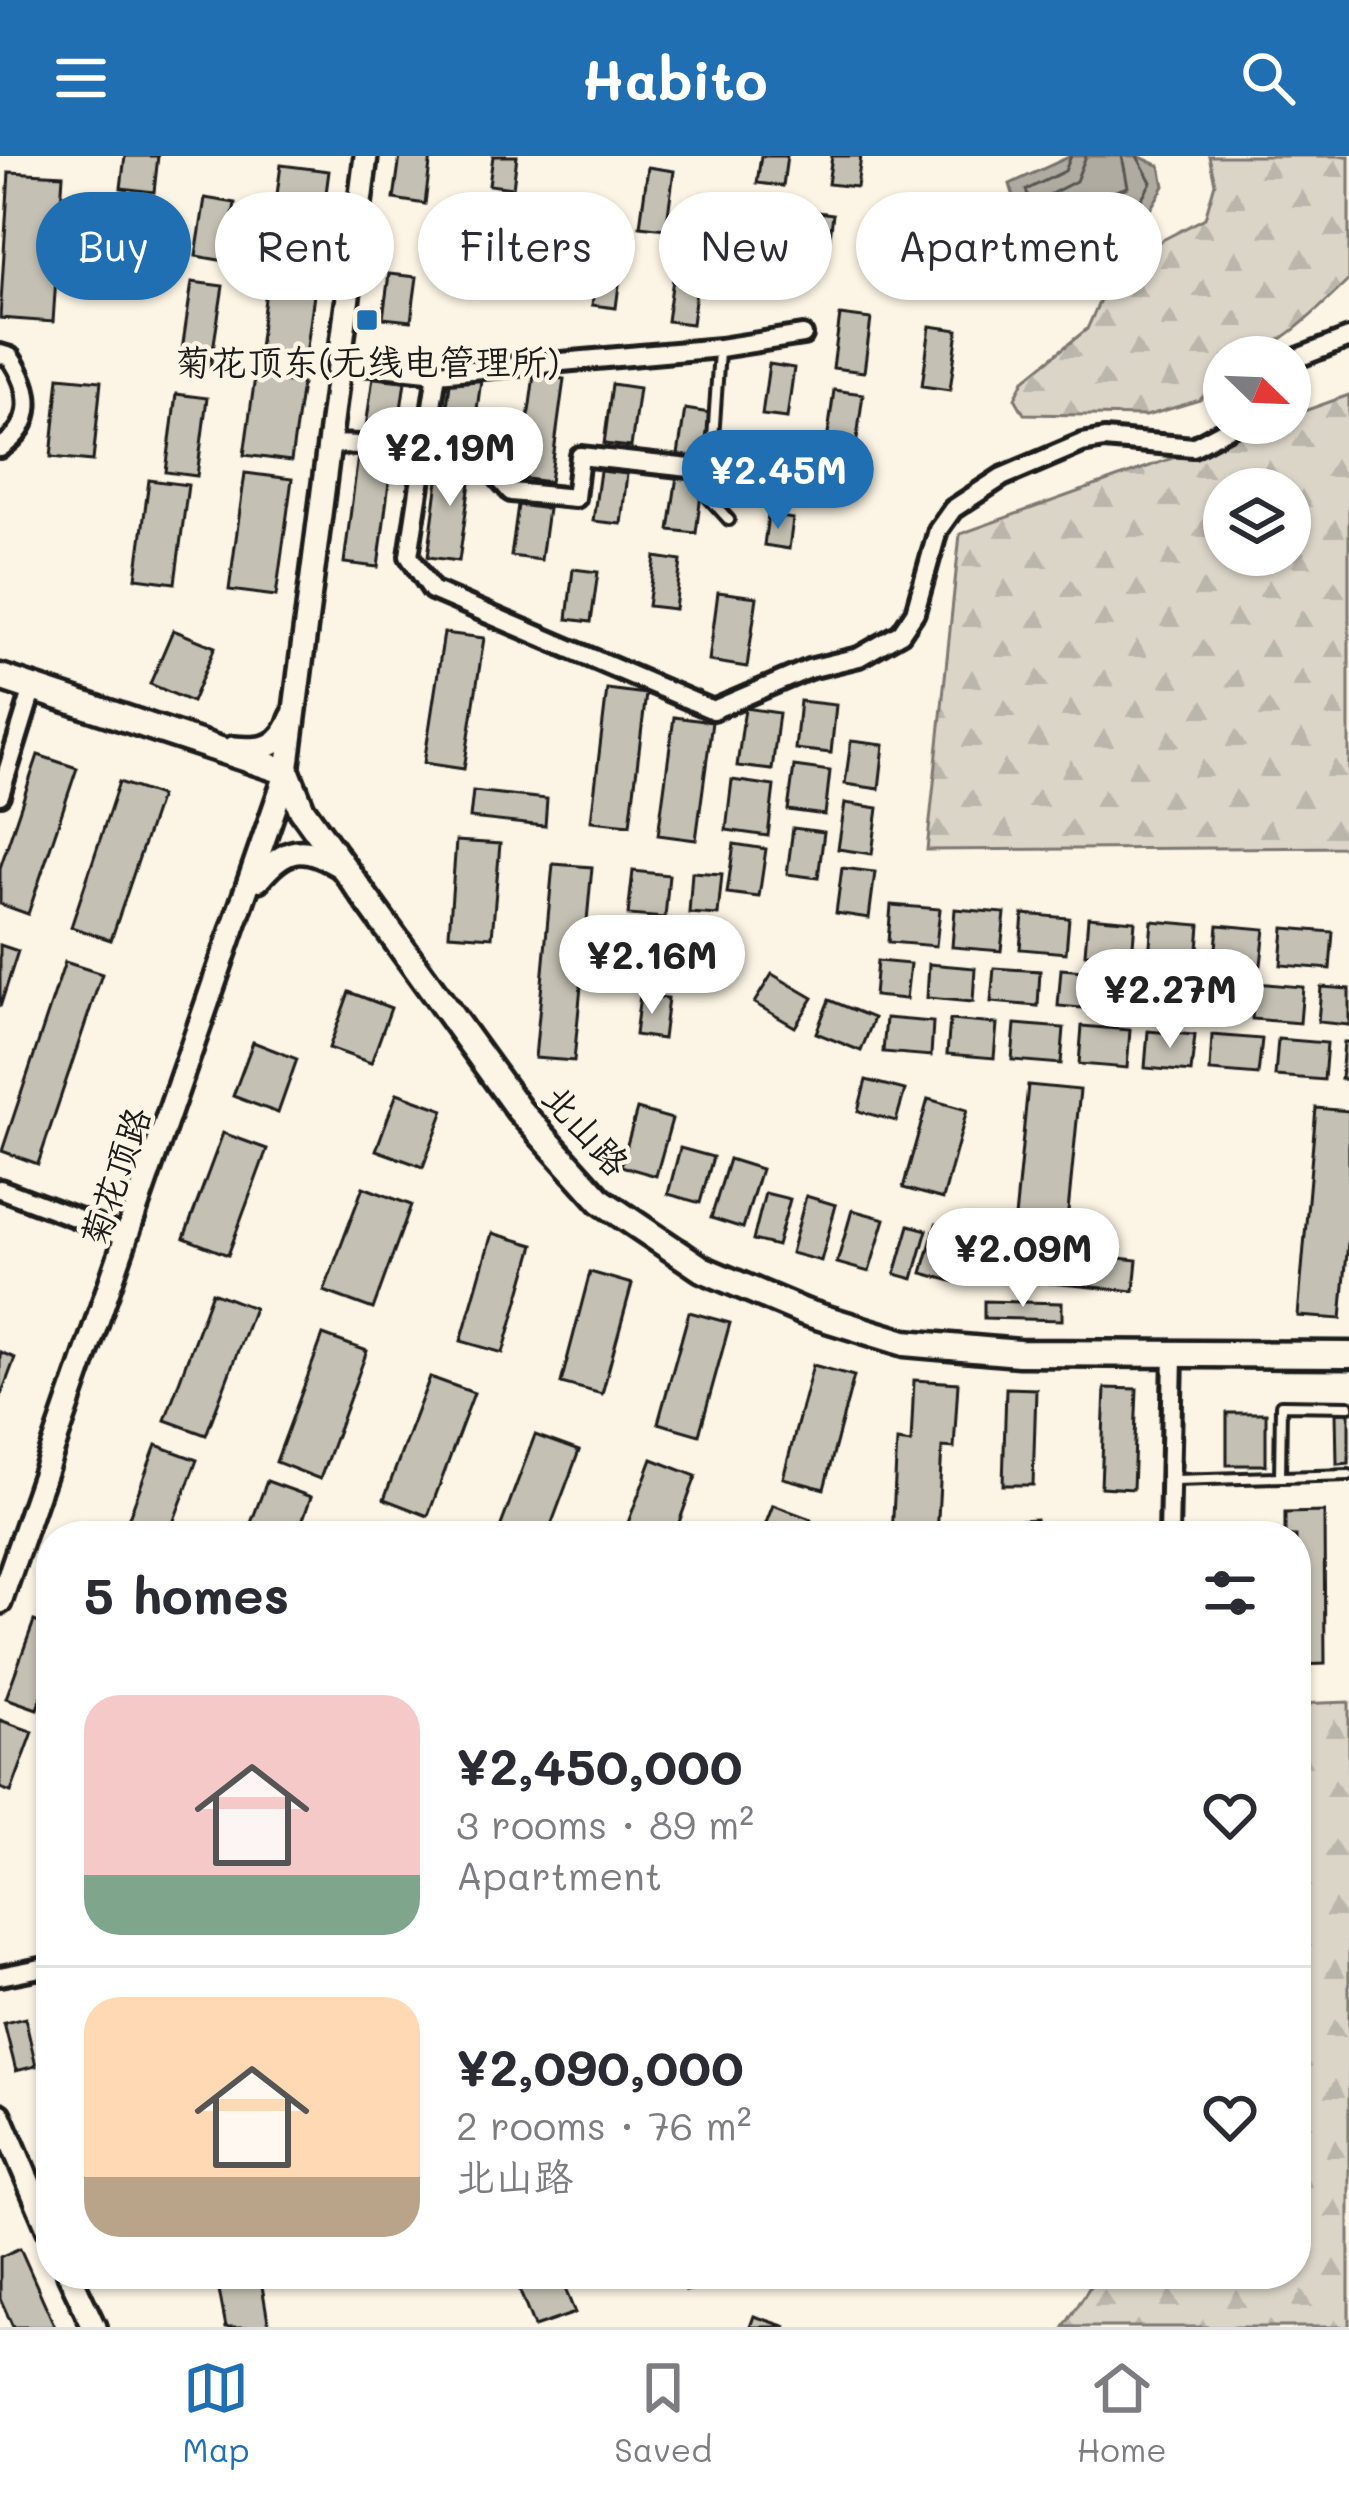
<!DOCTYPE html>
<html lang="en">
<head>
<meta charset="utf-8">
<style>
	:root { --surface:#fff; --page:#f7f7f7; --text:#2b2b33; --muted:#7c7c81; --line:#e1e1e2; --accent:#1f6fb2 }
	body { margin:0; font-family:Mali,"LXGW WenKai TC",sans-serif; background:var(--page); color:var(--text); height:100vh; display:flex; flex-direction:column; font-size:45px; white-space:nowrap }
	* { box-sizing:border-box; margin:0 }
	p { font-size:39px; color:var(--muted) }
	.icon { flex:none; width:66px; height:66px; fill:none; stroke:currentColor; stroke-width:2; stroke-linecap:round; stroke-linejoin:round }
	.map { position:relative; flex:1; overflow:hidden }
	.sheet { position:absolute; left:36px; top:1365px; width:1275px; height:768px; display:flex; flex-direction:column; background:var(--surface); border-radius:48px; box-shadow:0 3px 9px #0004 }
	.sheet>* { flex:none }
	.hud { position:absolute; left:36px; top:36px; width:1278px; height:108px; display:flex; gap:24px }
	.needle { width:78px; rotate:113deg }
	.controls { position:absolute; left:1203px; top:180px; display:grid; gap:24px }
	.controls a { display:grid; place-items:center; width:108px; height:108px; border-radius:50%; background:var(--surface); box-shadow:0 3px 9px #0004; font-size:60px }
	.price { position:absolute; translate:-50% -102px; padding:0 27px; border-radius:42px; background:#fff; color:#222; font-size:39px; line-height:78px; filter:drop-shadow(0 3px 6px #0008) }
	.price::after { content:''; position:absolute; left:50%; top:72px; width:36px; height:27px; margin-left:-18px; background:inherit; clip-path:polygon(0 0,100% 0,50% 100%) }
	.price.active { background:var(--accent); color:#fff }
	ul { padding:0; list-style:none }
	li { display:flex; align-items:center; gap:36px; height:300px; padding:0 48px }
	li+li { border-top:3px solid var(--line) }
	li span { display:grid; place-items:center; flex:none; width:336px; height:240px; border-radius:36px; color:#555 }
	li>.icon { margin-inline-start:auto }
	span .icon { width:144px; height:144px; fill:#fffc; stroke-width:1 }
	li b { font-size:51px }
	h2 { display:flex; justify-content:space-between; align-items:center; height:144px; padding:0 48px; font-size:51px }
	.chip { padding:0 42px; border-radius:54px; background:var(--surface); box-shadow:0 3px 9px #0004; font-size:42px; line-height:108px }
	.chip.active { background:var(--accent); color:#fff }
	header { display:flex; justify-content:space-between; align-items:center; height:156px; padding:0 48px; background:var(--accent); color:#fff; font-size:54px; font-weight:700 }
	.tabs { display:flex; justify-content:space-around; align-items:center; height:168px; border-top:3px solid var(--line); background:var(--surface); font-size:33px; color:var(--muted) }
	.tabs a { display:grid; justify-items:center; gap:6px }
	.tabs .active { color:var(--accent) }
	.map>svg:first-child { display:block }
	.forest { fill:url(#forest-firs); stroke:#7c7872; stroke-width:3; fill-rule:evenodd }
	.water { fill:#b0aba1; stroke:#75726c; stroke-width:3 }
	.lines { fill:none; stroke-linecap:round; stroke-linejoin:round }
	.shore { stroke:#575551; stroke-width:3 }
	.building { fill:#c4c0b3; stroke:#1c1c1c; stroke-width:3 }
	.lane-casing { stroke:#1c1c1c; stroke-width:16 }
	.street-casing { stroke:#1c1c1c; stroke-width:26 }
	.secondary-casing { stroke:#1c1c1c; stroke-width:30 }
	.primary-casing { stroke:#1c1c1c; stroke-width:33 }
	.lane { stroke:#fcf5e5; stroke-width:8 }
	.street { stroke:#fcf5e5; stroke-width:16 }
	.secondary { stroke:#fcf5e5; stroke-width:21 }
	.primary { stroke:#fcf5e5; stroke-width:24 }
	.poi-dot { fill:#1f6fb2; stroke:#fcf5e5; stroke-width:4.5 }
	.labels { text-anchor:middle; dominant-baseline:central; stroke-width:9; stroke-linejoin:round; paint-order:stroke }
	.poi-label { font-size:36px; fill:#1c1c1c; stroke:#fcf5e5 }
	.street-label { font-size:36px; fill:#1c1c1c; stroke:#fcf5e5 }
</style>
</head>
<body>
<header><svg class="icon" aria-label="menu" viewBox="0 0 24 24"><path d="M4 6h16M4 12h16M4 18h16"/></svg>Habito<svg class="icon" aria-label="search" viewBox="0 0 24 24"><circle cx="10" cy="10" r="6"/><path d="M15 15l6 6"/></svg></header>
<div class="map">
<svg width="1349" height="2171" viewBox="0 0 1349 2171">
	<defs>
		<pattern id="forest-firs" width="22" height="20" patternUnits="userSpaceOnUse" patternTransform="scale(3)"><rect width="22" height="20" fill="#dbd5c8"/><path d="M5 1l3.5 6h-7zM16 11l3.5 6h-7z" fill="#bbb6ab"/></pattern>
	</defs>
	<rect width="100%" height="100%" fill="#fcf5e5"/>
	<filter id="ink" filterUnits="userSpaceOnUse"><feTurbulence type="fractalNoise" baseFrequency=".00833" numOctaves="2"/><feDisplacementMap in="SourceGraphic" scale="24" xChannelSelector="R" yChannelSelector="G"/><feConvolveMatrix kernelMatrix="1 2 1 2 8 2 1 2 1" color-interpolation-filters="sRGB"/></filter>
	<g filter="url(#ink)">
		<g class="forest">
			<path d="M1209 0H1349V124C1312 158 1276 201 1224 201V217L1200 244 1146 260 1024 258 1015 242 1024 224 1087 173 1116 108 1205 62 1215 27Z"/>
			<path d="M1349 239V691L927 694 960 378 1270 267H1290V260ZM1224 333H1290V399H1224Z"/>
			<polygon points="1349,1546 1349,2171 1064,2171 1098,2118 1296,2118 1296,1548"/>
		</g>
		<polygon class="water" points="1071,0 1138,0 1160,10 1164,30 1151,52 1040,92 1023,71 1010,28"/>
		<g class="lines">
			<g class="shore">
				<polyline points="1071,0 1065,15 1026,34 1041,77 1142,42 1151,26 1137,0"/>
				<polyline points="1086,0 1076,25 1045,41 1049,57 1128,31 1122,0"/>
			</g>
		</g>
		<g class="building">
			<polygon points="125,0 158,0 154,36 121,32"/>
			<polygon points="400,0 431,0 425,48 394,43"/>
			<polygon points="493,0 517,0 513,32 489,29"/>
			<polygon points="761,0 787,0 783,30 757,27"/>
			<polygon points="832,0 861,0 857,31 828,28"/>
			<polygon points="281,9 329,15 317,104 269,98"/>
			<polygon points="648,11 674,15 666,73 640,70"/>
			<polygon points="9,16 63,19 53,166 0,162"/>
			<polygon points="205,42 235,47 225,105 196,100"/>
			<polygon points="533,43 561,47 555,92 527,89"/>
			<polygon points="724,44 750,48 743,106 716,102"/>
			<polygon points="796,53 833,58 828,97 791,92"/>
			<polygon points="889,63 924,67 918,111 883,106"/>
			<polygon points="443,66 469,70 463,114 437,110"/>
			<polygon points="598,102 622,105 616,152 592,149"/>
			<polygon points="675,109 699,112 692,168 667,165"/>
			<polygon points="268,117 316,123 306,199 259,193"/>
			<polygon points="389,118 417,121 411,165 383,162"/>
			<polygon points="192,126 223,130 210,213 180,208"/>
			<polygon points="840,159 871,163 864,216 833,212"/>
			<polygon points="930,170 958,174 950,234 922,230"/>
			<polygon points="769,208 794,212 787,262 762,259"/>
			<polygon points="534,219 564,223 550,326 520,322"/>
			<polygon points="451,220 481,224 474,276 444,272"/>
			<polygon points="59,221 101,225 93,305 51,301"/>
			<polygon points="255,221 302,228 291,305 244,299"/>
			<polygon points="373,221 405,225 398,275 366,271"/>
			<polygon points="612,228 639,232 631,291 604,288"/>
			<polygon points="834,234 863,238 853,312 824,307"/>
			<polygon points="176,238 207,242 197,320 166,316"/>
			<polygon points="685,253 710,257 703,302 678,299"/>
			<polygon points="752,289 780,292 774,341 746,337"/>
			<polygon points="358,300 392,304 378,411 344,407"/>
			<polygon points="441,301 473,305 459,405 428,401"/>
			<polygon points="600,315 627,318 621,368 593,365"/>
			<polygon points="245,317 292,323 276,440 229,434"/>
			<polygon points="677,320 703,323 696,377 669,374"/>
			<polygon points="149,324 188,329 175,427 136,422"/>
			<polygon points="518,349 548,353 541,404 511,400"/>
			<polygon points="768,359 793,363 789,393 764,389"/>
			<polygon points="655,401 681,405 675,453 648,450"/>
			<polygon points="573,413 598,416 591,466 567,463"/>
			<polygon points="718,436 757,441 747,511 709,505"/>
			<polygon points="173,474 215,491 192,546 150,528"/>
			<polygon points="444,477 484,482 464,613 424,607"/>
			<polygon points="607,533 646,538 630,669 591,665"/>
			<polygon points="800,545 836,549 831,597 795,593"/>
			<polygon points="745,552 779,557 772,614 737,610"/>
			<polygon points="674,561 712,566 696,684 658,679"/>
			<polygon points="851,585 884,589 879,633 845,628"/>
			<polygon points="38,599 77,612 28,758 0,748 0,712"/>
			<polygon points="794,610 830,615 825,659 788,654"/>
			<polygon points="732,624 774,630 768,680 726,674"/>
			<polygon points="119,626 160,640 111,784 71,771"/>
			<polygon points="473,635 547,643 545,670 470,662"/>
			<polygon points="845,647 878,652 872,698 838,693"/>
			<polygon points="793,672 824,676 818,722 787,718"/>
			<polygon points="456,685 500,688 492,781 449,778"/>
			<polygon points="734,688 766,693 759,741 727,737"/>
			<polygon points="553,708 592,711 574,905 535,902"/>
			<polygon points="842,712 875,716 869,762 836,757"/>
			<polygon points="633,715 669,719 665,762 628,759"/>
			<polygon points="692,716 722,718 718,759 689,757"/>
			<polygon points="891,749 940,753 936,790 888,786"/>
			<polygon points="955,753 1005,757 1001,795 952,791"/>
			<polygon points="1023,758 1069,762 1066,797 1020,793"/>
			<polygon points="1088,761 1135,765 1132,802 1085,798"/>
			<polygon points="1152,765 1200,769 1197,805 1149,801"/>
			<polygon points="1218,769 1265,773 1261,809 1215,805"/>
			<polygon points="1284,772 1333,776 1330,813 1281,809"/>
			<polygon points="642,780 675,782 672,821 639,818"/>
			<polygon points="0,789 18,795 0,851"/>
			<polygon points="877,805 910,808 906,843 874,840"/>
			<polygon points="65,806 102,818 38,1008 2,995"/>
			<polygon points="929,808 975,812 973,846 927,842"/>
			<polygon points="994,812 1040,815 1038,850 991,846"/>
			<polygon points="1061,813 1108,817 1105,854 1058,850"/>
			<polygon points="772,818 813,842 795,871 754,847"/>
			<polygon points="1126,818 1171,822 1168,856 1123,852"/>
			<polygon points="1189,823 1236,827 1234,860 1186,856"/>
			<polygon points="1255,827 1303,831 1300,867 1252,863"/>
			<polygon points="1321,831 1349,833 1349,869 1318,866"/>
			<polygon points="349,836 391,852 371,907 329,892"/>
			<polygon points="640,839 668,842 663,883 635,879"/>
			<polygon points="829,844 874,862 861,895 816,877"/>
			<polygon points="886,862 933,866 931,900 883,896"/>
			<polygon points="950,864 997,868 994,902 947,898"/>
			<polygon points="1015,868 1064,872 1061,908 1012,904"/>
			<polygon points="1082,870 1130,874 1127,912 1079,908"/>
			<polygon points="1148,875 1195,879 1191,916 1145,912"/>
			<polygon points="1212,879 1262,883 1258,919 1210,915"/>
			<polygon points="1278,883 1327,887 1324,924 1275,920"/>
			<polygon points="253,886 297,903 278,957 233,940"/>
			<polygon points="1344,886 1349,886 1349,924 1341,923"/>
			<polygon points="866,924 905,934 896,965 858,955"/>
			<polygon points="1028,929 1080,934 1064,1096 1137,1104 1134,1135 1009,1123"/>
			<polygon points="397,937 444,954 423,1011 376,994"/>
			<polygon points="928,943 967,954 943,1043 903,1032"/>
			<polygon points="1316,952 1349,955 1349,1075 1341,1163 1298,1160"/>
			<polygon points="637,953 672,963 656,1020 621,1010"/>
			<polygon points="223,977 267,993 228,1099 184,1082"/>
			<polygon points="680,992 713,1001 700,1047 668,1038"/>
			<polygon points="729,1003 761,1013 743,1072 711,1062"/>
			<polygon points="363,1031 411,1049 373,1153 324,1135"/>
			<polygon points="765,1037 790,1043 777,1090 753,1084"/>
			<polygon points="806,1040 836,1049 821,1105 791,1097"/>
			<polygon points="852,1054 885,1063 869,1116 837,1107"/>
			<polygon points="936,1068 968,1077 955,1126 922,1117"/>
			<polygon points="909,1069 927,1074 913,1123 895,1118"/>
			<polygon points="492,1077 534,1089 503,1197 461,1185"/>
			<polygon points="590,1116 632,1128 602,1238 561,1227"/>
			<polygon points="212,1136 254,1152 206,1279 165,1264"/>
			<polygon points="984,1145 1062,1147 1062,1164 984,1162"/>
			<polygon points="689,1156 730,1167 699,1279 658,1267"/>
			<polygon points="323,1179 367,1195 320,1323 276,1306"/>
			<polygon points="0,1196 15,1202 0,1242"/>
			<polygon points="813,1209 854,1220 824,1333 783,1322"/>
			<polygon points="430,1221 474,1237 428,1360 384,1343"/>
			<polygon points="914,1224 958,1227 954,1292 942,1291 937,1380 892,1380 897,1285 911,1287"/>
			<polygon points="1006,1232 1036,1233 1033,1329 1003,1329"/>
			<polygon points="1105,1232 1137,1233 1133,1333 1101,1331"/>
			<polygon points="1349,1255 1349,1307 1337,1308 1336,1256"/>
			<rect x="1227" y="1257" width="39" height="52"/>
			<polygon points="535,1279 579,1295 547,1380 497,1380"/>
			<polygon points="156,1289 197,1304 168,1380 122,1380"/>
			<polygon points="652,1303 696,1320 674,1380 623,1380"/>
			<polygon points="267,1325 311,1341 297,1380 246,1380"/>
			<polygon points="773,1349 811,1363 804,1380 761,1380"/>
			<polygon points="1324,1356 1325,1508 1296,1509 1296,1380 1285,1380 1285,1357"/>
			<polygon points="1036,1363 1037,1380 996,1380 996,1365"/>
			<polygon points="373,1366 412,1380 368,1380"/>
			<polygon points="34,1465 51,1471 51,1514 37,1553 6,1542"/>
			<polygon points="0,1564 33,1576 11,1636 0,1632"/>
			<polygon points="25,1862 36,1910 16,1915 4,1867"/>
			<polygon points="20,2092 55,2171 13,2171 0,2142 0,2101"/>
			<polygon points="216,2118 260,2118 269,2171 226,2171"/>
			<polygon points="513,2118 559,2118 575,2157 534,2171"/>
			<polygon points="679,2118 723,2118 726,2125 686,2135"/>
			<polygon points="754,2160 787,2171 750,2171"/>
		</g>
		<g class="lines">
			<g class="lane-casing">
				<g id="lane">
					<polyline points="719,195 709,342 729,364"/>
					<polyline points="1280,1321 1281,1249 1349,1250"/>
					<polyline points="1174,1324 1349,1319"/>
				</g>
			</g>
			<g class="street-casing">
				<g id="street">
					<path d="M0 198 10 201C33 234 37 268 0 292"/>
					<polyline points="1290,205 1349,182"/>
					<polyline points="343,207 437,217 720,192 803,179"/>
					<polyline points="437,217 409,400 432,434 713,554 809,513 859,501 901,477 915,456 938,374 953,353 1002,321 1082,287 1104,283 1193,291 1238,267"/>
					<polyline points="332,288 473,293 511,336 575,342 580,300 708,314"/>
					<polyline points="0,639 33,532"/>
					<polyline points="0,1033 127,1081"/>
					<polyline points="1169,1380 1173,1199"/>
					<polyline points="0,1820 51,1810"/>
				</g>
			</g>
			<g class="secondary-casing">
				<g id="secondary">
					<path d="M233 592C263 595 281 592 292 561"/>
					<path d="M258 724C286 690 303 688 341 711"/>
					<polyline points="0,1446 287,616 366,0"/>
					<polyline points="0,1959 51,2079"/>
					<polyline points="69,2118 94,2171"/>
				</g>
			</g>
			<g class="primary-casing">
				<polyline id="primary" points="0,521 287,616 302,654 519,954 601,1045 702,1113 804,1156 905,1187 1019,1197 1349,1199"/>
			</g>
			<use href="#lane" class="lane"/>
			<use href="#street" class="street"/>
			<use href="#secondary" class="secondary"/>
			<use href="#primary" class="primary"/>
		</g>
	</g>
	<rect class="poi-dot" x="355" y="152" width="24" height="24" rx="6"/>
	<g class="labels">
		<g class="poi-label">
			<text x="367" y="204">菊花顶东(无线电管理所)</text>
		</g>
		<g class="street-label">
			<text transform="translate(587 973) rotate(48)">北山路</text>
			<text transform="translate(114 1020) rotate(-71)">菊花顶路</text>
		</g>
	</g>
</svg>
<div class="controls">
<a><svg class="needle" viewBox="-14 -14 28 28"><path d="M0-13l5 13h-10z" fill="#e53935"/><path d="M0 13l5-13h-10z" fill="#7c7c81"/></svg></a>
<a><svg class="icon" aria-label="layers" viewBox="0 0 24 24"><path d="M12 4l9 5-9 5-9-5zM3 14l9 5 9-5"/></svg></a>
</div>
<b class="price" style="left:450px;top:353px">¥2.19M</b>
<b class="price active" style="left:778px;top:376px">¥2.45M</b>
<b class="price" style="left:652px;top:861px">¥2.16M</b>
<b class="price" style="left:1170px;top:895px">¥2.27M</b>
<b class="price" style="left:1023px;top:1154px">¥2.09M</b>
<div class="hud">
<a class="chip active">Buy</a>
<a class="chip">Rent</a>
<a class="chip">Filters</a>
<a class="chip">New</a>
<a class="chip">Apartment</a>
</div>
<section class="sheet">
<h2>5 homes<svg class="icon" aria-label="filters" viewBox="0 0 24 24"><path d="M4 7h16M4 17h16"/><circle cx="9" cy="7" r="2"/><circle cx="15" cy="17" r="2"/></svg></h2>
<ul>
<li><span style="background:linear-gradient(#f6c9c9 75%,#7fa58c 0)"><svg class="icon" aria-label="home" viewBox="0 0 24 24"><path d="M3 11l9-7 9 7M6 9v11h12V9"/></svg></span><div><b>¥2,450,000</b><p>3 rooms · 89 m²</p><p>Apartment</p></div><svg class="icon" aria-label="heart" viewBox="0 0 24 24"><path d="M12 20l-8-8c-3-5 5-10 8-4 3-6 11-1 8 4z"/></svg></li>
<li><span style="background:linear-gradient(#ffd9b3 75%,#b9a48a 0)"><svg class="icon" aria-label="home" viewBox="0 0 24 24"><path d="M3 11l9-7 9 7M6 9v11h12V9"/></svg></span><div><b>¥2,090,000</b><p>2 rooms · 76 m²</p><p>北山路</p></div><svg class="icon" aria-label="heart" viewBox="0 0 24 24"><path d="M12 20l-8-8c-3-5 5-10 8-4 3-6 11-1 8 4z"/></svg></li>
</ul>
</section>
</div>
<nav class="tabs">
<a class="active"><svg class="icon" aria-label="map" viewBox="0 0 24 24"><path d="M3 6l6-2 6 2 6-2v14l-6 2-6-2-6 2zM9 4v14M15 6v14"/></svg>Map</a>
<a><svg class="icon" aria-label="saved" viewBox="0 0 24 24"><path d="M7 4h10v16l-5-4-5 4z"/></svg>Saved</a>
<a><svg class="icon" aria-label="home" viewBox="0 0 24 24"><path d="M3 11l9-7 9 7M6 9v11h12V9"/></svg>Home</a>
</nav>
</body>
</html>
